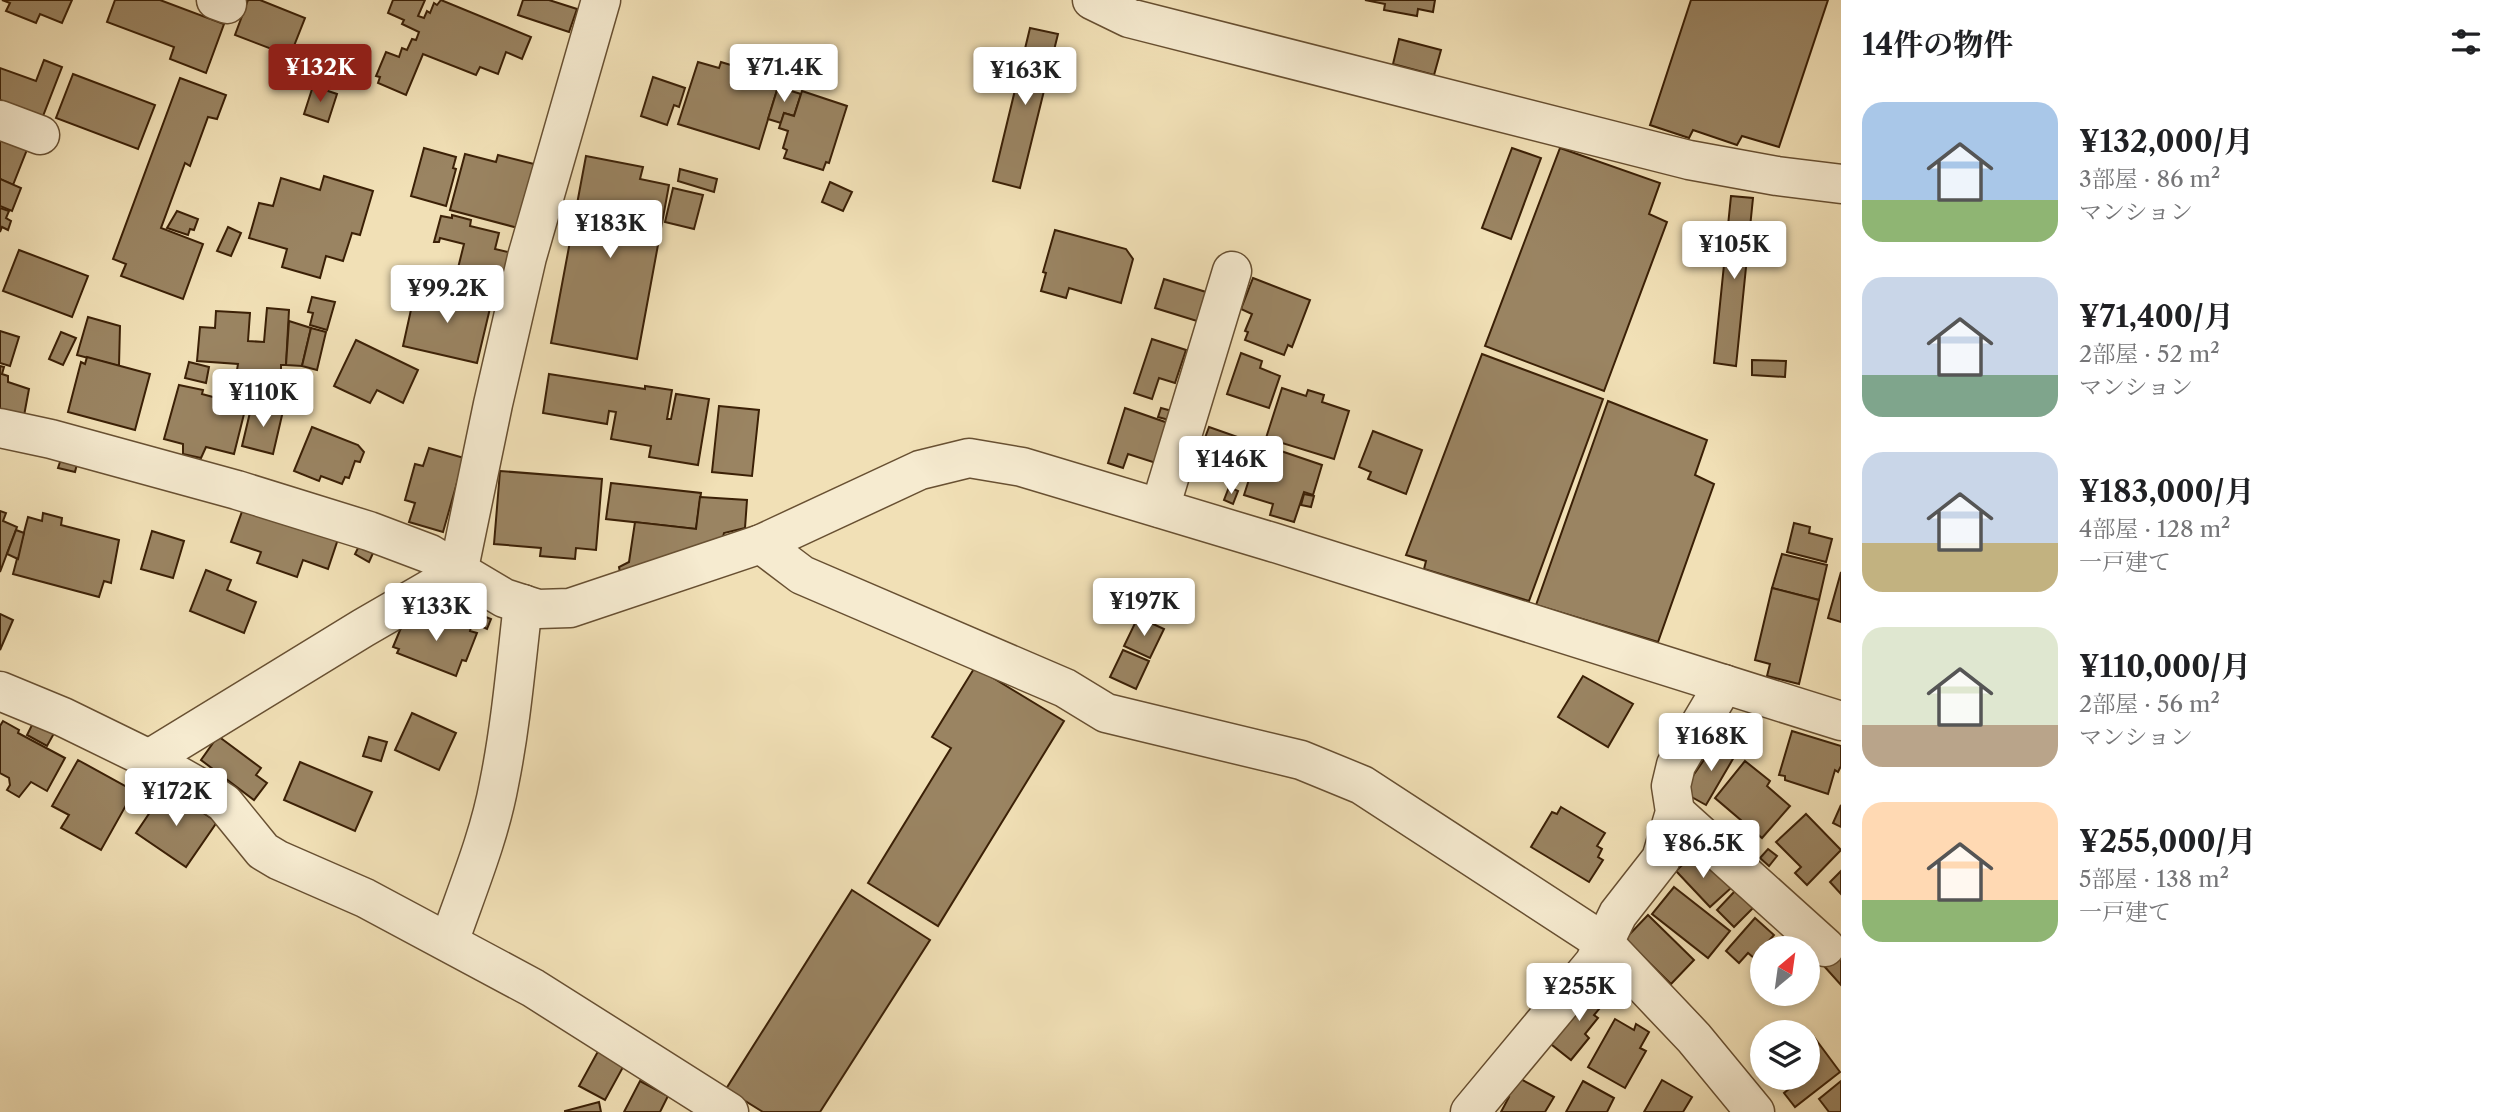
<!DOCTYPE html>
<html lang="ja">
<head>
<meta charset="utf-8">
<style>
	:root { --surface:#fff; --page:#f6f6f6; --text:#202124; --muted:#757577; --accent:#8f2418 }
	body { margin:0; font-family:"Libre Caslon Text","Noto Serif JP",serif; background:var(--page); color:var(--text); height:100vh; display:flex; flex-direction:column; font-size:26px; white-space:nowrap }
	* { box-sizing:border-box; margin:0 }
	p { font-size:23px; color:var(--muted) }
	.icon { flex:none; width:38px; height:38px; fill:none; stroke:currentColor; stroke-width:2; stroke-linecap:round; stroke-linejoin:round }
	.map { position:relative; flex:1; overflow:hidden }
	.sheet { display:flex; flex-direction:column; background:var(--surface); width:665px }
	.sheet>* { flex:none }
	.needle { width:46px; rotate:29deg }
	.tools { position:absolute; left:1750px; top:936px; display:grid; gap:14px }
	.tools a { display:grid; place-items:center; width:70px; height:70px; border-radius:50%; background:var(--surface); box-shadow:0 4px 10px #0003; font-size:35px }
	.price { position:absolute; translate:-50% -60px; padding:0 16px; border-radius:7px; background:#fff; color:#222; font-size:23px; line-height:46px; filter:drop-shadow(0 2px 4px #0008) }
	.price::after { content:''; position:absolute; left:50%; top:42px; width:21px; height:16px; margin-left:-10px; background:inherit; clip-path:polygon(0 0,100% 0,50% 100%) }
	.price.selected { background:var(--accent); color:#fff }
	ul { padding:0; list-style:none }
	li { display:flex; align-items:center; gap:21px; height:175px; padding:0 21px }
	li span { display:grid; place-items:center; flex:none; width:196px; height:140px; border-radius:21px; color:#555 }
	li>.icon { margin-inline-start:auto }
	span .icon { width:84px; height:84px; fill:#fffc; stroke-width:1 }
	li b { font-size:30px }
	h2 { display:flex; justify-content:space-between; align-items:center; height:84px; padding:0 21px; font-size:30px }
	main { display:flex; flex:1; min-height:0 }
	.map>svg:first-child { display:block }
	.building { fill:#9a8462; stroke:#3b2006; stroke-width:2 }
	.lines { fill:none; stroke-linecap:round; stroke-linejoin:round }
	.minor-casing { stroke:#685032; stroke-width:41 }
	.minor { stroke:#f6ebd0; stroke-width:38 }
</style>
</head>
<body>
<main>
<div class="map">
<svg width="1841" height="1112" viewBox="0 0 1841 1112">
	<rect width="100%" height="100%" fill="#f1e0b6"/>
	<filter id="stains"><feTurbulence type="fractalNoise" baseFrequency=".00286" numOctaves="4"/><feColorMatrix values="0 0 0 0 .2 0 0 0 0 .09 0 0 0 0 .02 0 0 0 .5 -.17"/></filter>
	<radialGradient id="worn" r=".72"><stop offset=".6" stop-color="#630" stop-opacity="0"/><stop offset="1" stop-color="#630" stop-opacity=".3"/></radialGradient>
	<g class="building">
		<polygon points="2,0 72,0 62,23 40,14 36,23 6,11 10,3"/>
		<polygon points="115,0 160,0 224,24 206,73 170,59 174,47 107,22"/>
		<polygon points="248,0 260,0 305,18 290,56 235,35"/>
		<polygon points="393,0 425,0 418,16 424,18 427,11 430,13 434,3 437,5 441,0 531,37 522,59 506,52 498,74 480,67 476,75 423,54 406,95 378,83 380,77 376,76 386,52 399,57 402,48 407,50 412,39 416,40 419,32 402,24 404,20 388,13"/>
		<polygon points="523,0 549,0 577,9 569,32 518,15"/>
		<polygon points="1365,0 1435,0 1433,12 1418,9 1417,16 1384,10 1385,4"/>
		<polygon points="1691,0 1828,0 1779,147 1742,136 1737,145 1693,130 1689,138 1650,125"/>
		<polygon points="1030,28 1058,34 1020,188 993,181"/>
		<polygon points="1399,39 1441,50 1434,75 1393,64"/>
		<polygon points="44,60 62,67 43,116 0,100 0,68 36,81"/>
		<polygon points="698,62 719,68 721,62 780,80 759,149 678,124"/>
		<polygon points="73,74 155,105 138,149 56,118"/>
		<polygon points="653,77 685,88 679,107 674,105 667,125 641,116"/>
		<polygon points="180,78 226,95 217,119 208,117 190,166 185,163 161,228 203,244 183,299 121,276 126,264 113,259"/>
		<polygon points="313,86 337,94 328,122 304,114"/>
		<polygon points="778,87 801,94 794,116 784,113 781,123 768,119"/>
		<polygon points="802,91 847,106 829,163 826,162 823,170 784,158 787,150 783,148 788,131 779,128 784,113 794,116"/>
		<polygon points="0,136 28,147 13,185 0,179"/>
		<polygon points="424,148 456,157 453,168 456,169 446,206 411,196"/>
		<polygon points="1512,148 1541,158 1511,239 1482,228"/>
		<polygon points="1560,148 1660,183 1649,214 1667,222 1604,391 1485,346"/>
		<polygon points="465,154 496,162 498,155 534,164 518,228 450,210"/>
		<polygon points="586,156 643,167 640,179 669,185 637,359 551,343"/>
		<polygon points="680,169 717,179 714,192 678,181"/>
		<polygon points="324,176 373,191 360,235 352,233 343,261 326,256 320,278 282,267 287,249 249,238 259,203 273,206 281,178 320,190"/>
		<polygon points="0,179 21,188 12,211 0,206"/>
		<polygon points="830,182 852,192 843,211 822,202"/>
		<polygon points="673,188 703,195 694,229 665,222"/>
		<polygon points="1731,196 1753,198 1736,366 1714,363"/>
		<polygon points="0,208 9,211 6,218 11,221 8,230 2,227 0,232"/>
		<polygon points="177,211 198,219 194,230 190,229 188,235 167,228"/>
		<polygon points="452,215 471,220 470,226 499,233 495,249 512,253 501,300 453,288 464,244 440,238 439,242 434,242 441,216 452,218"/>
		<polygon points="228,227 241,233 231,256 217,251"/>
		<polygon points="1055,230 1126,249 1133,259 1121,303 1069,288 1066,298 1041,291 1046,273 1043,272"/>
		<polygon points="19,250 88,276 72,317 3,291"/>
		<polygon points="1253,278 1310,300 1292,347 1288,345 1284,355 1245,340 1248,332 1245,331 1252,314 1241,309"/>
		<polygon points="1164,279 1206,292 1197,321 1155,308"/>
		<polygon points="416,287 491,304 477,363 403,346"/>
		<polygon points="312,297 335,302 327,330 310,325 313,313 308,312"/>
		<polygon points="267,308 289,310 286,365 281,365 281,374 265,373 265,378 236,376 238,364 197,361 200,327 215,328 216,311 250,313 248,341 264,342"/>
		<polygon points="88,317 120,326 119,366 77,355"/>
		<polygon points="289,321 311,328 302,366 286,365"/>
		<polygon points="311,328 326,332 317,370 302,366"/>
		<polygon points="0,331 19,337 10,366 0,363"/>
		<polygon points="61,332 76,338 63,365 49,359"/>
		<polygon points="1152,339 1186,350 1175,383 1159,378 1152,399 1134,393"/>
		<polygon points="356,340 418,370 403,403 377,390 370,403 334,386"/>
		<polygon points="1241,353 1262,361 1260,368 1280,376 1269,408 1227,394"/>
		<polygon points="1482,354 1603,399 1529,601 1424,569 1426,561 1406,555"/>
		<polygon points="87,357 150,374 135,430 68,412 81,362 85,364"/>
		<polygon points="1752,360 1786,361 1785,377 1752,375"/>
		<polygon points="189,362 209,367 206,383 185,378"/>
		<polygon points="0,366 4,367 2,374 8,376 8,382 29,389 23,421 0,417"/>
		<polygon points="549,374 645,389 645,386 672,390 667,419 671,419 676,394 709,399 698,465 649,457 651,446 611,439 616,412 609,411 607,424 543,413"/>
		<polygon points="179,385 203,390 202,394 246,406 234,454 206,447 201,458 183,454 183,444 164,439"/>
		<polygon points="1282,388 1306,396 1308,390 1324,395 1322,402 1349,411 1334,459 1266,438"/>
		<polygon points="1608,401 1707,440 1695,475 1714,484 1658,642 1536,605"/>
		<polygon points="252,404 283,411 273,454 242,446"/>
		<polygon points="719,406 759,410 752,476 712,472"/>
		<polygon points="1125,408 1168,423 1156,463 1128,454 1123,468 1108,463"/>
		<polygon points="1161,408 1172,411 1169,420 1158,417"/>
		<polygon points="312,427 358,445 364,452 360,462 355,461 349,478 345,477 342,484 321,476 319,481 294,471"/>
		<polygon points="1209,427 1252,442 1238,480 1195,465"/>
		<polygon points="1373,431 1422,450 1406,494 1368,479 1371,472 1359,467"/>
		<polygon points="429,448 464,458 443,532 409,522 415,503 405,500 415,464 423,466"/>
		<polygon points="1275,449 1322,465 1313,495 1304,492 1294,522 1270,515 1273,504 1244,495 1255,461 1270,466"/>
		<polygon points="61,459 77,464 75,472 58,468"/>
		<polygon points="500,471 602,479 596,550 576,548 575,559 540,556 541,548 494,544"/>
		<polygon points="611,483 701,493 696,529 606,519"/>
		<polygon points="1229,487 1238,491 1233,504 1224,500"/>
		<polygon points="1304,494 1314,496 1311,507 1301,505"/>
		<polygon points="700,497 747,500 745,528 724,533 722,541 621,578 619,567 629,562 635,522 696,529"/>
		<polygon points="244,506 338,539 328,569 303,560 297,577 257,563 261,552 231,542"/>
		<polygon points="0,511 6,513 3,521 17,527 0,572"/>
		<polygon points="43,513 62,518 61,525 119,540 111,583 104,581 99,597 13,574 28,517 42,521"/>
		<polygon points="1794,523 1810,527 1809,533 1832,539 1826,562 1787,552"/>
		<polygon points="16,530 24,533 18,559 7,554"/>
		<polygon points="152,531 184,541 173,578 141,569"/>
		<polygon points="360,544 374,551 369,562 355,554"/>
		<polygon points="1782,554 1827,565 1819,600 1772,588"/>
		<polygon points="206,570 231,580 227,590 256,602 244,633 190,611"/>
		<polygon points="1841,572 1841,622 1828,618"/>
		<polygon points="1772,588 1819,600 1799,684 1767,676 1770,664 1755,660"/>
		<polygon points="476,613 491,619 487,629 472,622"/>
		<polygon points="0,614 13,620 0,650"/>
		<polygon points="419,615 437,622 440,615 471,627 470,631 477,633 466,661 462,660 456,676 397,653 399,649 393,647 403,623 415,627"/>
		<polygon points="1138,617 1164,629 1150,658 1124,646"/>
		<polygon points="1123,650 1149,661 1136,689 1110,677"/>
		<polygon points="975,667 1064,721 938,926 868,883 951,748 932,737"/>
		<polygon points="1583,676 1633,704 1608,747 1558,717"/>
		<polygon points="412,713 456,733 439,770 395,750"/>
		<polygon points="36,717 57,728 47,746 27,735"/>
		<polygon points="3,721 19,730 18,733 65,758 47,791 31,782 19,797 7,790 10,785 9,778 0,773 0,726"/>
		<polygon points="1792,731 1841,746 1841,766 1838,772 1835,770 1828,794 1785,780 1785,776 1779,775"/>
		<polygon points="218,736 261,768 256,775 267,783 254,800 201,760"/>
		<polygon points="369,737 387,742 381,761 363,756"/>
		<polygon points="1717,741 1737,752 1706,805 1688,795 1688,783"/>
		<polygon points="78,760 134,791 101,850 61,828 69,815 52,806"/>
		<polygon points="1745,761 1770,781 1767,786 1790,806 1762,838 1715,798"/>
		<polygon points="300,762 372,792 355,831 284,800"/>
		<polygon points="170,791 217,822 186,867 136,833 163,793 167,796"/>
		<polygon points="1841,805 1841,827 1833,823"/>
		<polygon points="1561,807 1605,833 1597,846 1602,849 1598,857 1603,860 1589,882 1531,847 1552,812 1557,814"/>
		<polygon points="1806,814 1841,850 1807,885 1795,873 1801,867 1776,842"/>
		<polygon points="1768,849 1777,856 1769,866 1760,858"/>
		<polygon points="1696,852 1731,888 1710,907 1676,871"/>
		<polygon points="1841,871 1841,894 1830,882"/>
		<polygon points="1674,887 1730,931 1708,958 1652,914"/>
		<polygon points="852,890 930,940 820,1112 763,1112 726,1089"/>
		<polygon points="1735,891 1753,908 1734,927 1717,910"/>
		<polygon points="1648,915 1694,960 1671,984 1625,939"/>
		<polygon points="1755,918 1774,935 1754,958 1748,953 1739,963 1726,951"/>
		<polygon points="1838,954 1841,957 1841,985 1824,966"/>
		<polygon points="1593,983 1610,996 1594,1015 1598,1018 1585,1034 1589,1038 1571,1060 1547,1041"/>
		<polygon points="1615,1019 1634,1030 1636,1024 1649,1032 1640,1048 1646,1051 1625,1088 1588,1067"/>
		<polygon points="1814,1037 1840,1072 1795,1107 1784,1093 1794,1085 1789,1078 1808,1078 1808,1042"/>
		<polygon points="602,1044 628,1058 605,1100 579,1086"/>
		<polygon points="1515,1076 1554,1097 1545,1112 1501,1112 1509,1097 1505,1095"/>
		<polygon points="1662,1080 1692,1097 1683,1112 1644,1112"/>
		<polygon points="640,1081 668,1096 660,1112 624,1112"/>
		<polygon points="1583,1081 1614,1098 1607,1112 1566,1112"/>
		<polygon points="1841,1081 1841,1112 1829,1112 1819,1099"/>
		<polygon points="599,1102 601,1112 565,1112 565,1111"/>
	</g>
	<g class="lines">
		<g class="minor-casing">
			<g id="minor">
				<polyline points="216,0 227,4"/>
				<polyline points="1092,0 1129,18 1689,160 1777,176 1841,184"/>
				<polyline points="0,120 40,135"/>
				<polyline points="0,428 51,439 237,490 369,531 430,554 504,598 538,609 570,608 761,544 920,470 969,458 1022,467 1272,542 1841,721"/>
				<polyline points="1160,508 1232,271"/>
				<polyline points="761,544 802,575 1065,688 1106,713 1301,760 1362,785 1603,942 1694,1038 1755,1112"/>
				<polyline points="0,691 63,717 149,759 209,793 224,803 263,851 278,860 365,898 533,988 729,1112"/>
				<polyline points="149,759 363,628 458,573 493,404 527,257 601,0"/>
				<polyline points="1675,812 1825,947"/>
				<path d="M449 942C467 890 489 838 499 784 511 725 516 664 523 604"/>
				<polyline points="1470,1112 1594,963 1618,914 1661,859 1675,812 1671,786 1676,765 1724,684"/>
			</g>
		</g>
		<use href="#minor" class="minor"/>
	</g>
	<rect width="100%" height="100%" filter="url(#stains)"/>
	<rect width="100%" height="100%" fill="url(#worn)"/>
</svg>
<div class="tools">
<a><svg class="needle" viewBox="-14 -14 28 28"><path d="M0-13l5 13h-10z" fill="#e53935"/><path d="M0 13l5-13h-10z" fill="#757577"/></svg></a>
<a><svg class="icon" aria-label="layers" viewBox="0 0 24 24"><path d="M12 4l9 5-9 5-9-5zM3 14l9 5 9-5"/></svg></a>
</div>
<b class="price selected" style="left:320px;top:104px">¥132K</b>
<b class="price" style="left:784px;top:104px">¥71.4K</b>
<b class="price" style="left:1025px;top:107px">¥163K</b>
<b class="price" style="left:610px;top:260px">¥183K</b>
<b class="price" style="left:1734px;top:281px">¥105K</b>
<b class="price" style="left:447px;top:325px">¥99.2K</b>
<b class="price" style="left:263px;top:429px">¥110K</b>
<b class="price" style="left:1231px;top:496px">¥146K</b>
<b class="price" style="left:1144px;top:638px">¥197K</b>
<b class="price" style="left:436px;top:643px">¥133K</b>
<b class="price" style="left:1711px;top:773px">¥168K</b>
<b class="price" style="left:176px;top:828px">¥172K</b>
<b class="price" style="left:1703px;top:880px">¥86.5K</b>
<b class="price" style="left:1579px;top:1023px">¥255K</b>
</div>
<section class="sheet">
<h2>14件の物件<svg class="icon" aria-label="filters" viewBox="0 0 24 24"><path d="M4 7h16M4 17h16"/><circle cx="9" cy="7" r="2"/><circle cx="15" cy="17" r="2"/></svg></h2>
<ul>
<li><span style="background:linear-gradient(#a9c7e8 70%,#8fb573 0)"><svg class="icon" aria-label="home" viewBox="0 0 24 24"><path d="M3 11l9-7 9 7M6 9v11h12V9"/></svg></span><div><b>¥132,000/月</b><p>3部屋 · 86 m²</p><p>マンション</p></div></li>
<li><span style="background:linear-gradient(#c9d6e8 70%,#7fa58c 0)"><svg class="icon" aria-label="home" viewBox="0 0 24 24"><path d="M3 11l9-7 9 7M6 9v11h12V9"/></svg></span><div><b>¥71,400/月</b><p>2部屋 · 52 m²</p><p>マンション</p></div></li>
<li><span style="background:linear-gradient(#c9d6e8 65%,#c2b280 0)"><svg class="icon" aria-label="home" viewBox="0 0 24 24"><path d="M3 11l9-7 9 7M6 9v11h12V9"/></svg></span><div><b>¥183,000/月</b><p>4部屋 · 128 m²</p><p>一戸建て</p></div></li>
<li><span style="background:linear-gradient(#dfe7d0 70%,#b9a48a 0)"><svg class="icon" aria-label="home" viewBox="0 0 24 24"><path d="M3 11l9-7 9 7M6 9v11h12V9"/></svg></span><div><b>¥110,000/月</b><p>2部屋 · 56 m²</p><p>マンション</p></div></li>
<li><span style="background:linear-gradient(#ffd9b3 70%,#8fb573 0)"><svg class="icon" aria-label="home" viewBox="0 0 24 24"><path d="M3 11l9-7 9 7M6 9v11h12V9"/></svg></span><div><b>¥255,000/月</b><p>5部屋 · 138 m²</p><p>一戸建て</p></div></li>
</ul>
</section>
</main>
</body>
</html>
